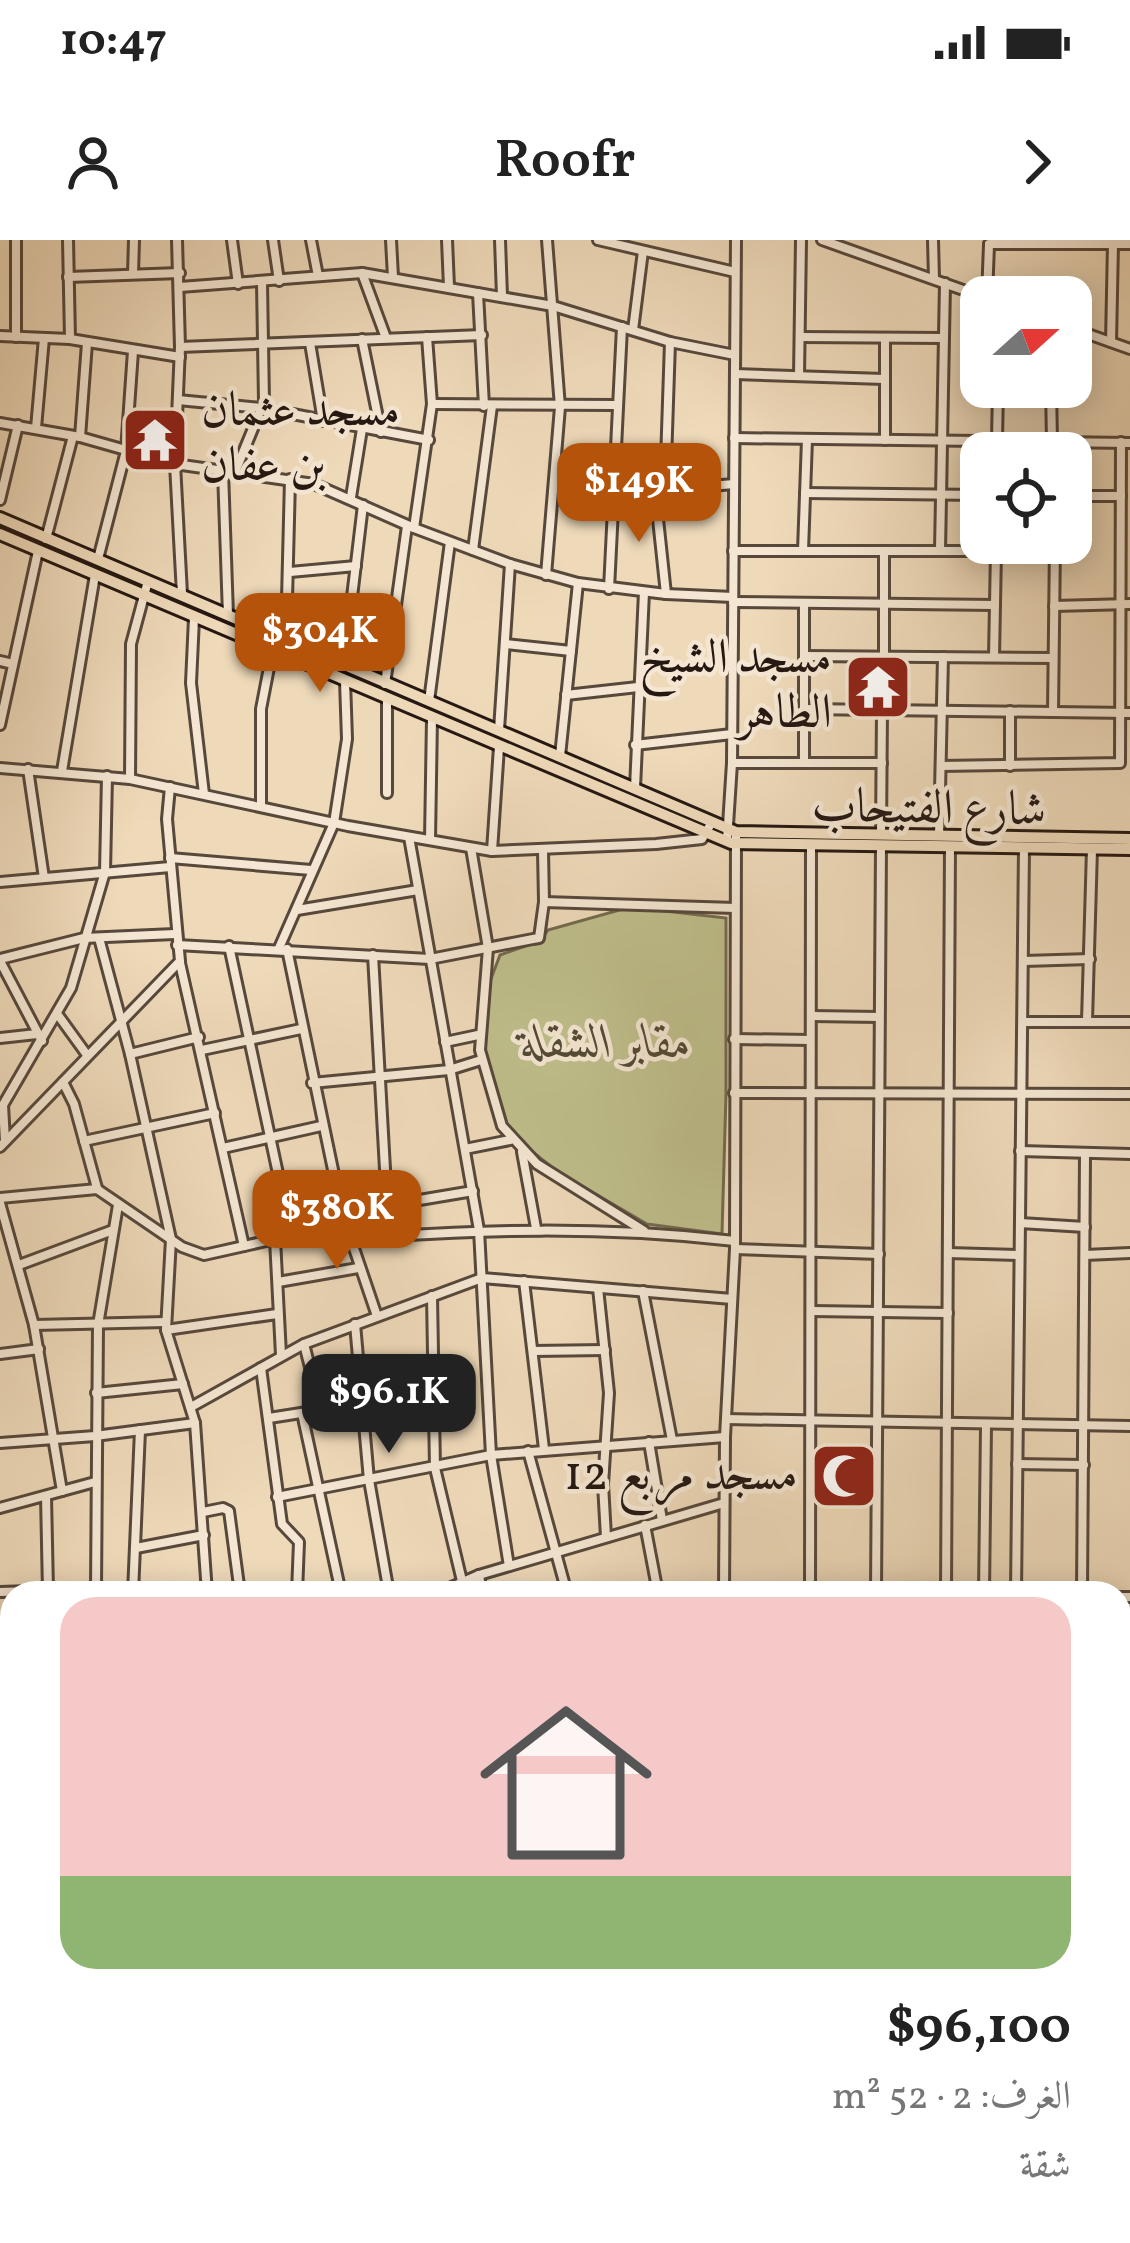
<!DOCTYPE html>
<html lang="ar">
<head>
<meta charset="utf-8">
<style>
	:root { --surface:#fff; --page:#f2f2f2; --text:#222; --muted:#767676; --accent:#b45309 }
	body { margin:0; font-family:Vollkorn,Amiri,serif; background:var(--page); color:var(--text); direction:rtl; height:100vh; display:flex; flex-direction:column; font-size:45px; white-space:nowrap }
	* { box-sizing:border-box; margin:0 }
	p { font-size:39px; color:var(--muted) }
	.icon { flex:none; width:66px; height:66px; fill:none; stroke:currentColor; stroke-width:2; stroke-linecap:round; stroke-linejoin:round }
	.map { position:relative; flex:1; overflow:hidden; direction:ltr }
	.details { position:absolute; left:0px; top:1341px; width:1131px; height:663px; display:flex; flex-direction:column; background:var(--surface); border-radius:36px 36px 0 0; box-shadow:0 6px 30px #0003; direction:rtl }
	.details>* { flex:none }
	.needle { width:78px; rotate:69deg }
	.controls { position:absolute; left:960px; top:36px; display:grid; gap:24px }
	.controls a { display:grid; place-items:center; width:132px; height:132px; border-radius:24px; background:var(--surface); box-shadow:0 6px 30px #0003; font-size:60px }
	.price { position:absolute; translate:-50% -102px; padding:0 27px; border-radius:24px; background:var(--accent); color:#fff; font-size:39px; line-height:78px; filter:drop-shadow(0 3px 6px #0008) }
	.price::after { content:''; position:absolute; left:50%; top:72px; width:36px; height:27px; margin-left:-18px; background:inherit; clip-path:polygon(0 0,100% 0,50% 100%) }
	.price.current { background:#222; color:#fff }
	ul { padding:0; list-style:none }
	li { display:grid; align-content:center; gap:24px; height:636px; padding:0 60px }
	li span { display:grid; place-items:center; height:372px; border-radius:36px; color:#555 }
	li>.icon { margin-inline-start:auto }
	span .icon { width:216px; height:216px; fill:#fffc; stroke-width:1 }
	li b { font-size:51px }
	.status { display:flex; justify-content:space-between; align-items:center; height:84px; padding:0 60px; background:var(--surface); direction:ltr }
	.status svg { height:33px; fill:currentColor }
	header { display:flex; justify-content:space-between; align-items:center; height:156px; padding:0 60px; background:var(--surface); font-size:54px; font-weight:600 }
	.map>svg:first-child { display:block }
	.green { fill:#bebe8b; stroke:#726b4e; stroke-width:3 }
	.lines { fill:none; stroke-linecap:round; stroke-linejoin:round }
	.minor-casing { stroke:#57483c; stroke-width:14 }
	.major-casing { stroke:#251812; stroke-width:16 }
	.minor { stroke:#f4e6d2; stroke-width:8 }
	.major { stroke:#eed9b9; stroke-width:10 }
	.labels { text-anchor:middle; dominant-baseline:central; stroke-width:9; stroke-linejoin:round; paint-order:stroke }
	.poi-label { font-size:48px; fill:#251812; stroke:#f4e6d2; text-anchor:end }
	.street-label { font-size:48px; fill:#251812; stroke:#f4e6d2 }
	.park-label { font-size:48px; font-style:italic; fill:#534a36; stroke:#f4e6d2 }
</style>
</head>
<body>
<div class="status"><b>10:47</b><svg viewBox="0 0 49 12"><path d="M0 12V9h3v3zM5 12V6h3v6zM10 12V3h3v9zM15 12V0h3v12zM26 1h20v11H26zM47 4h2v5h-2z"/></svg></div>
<header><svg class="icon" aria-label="forward" viewBox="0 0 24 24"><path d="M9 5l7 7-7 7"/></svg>Roofr<svg class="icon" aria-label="person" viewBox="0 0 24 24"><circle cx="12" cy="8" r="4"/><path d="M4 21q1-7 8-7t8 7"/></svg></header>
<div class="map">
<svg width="1130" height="2003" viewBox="0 0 1130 2003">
	<rect width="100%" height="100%" fill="#eed9b9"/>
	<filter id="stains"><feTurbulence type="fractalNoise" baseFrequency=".00167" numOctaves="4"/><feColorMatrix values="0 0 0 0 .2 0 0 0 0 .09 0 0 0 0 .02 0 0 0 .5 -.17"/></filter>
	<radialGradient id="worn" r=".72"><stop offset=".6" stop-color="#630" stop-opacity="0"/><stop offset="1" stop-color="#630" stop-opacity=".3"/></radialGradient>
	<polygon class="green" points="630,667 726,678 726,854 722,994 647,984 558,932 510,894 479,803 486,752 500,715 540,701 548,690"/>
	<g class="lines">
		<g class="minor-casing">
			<g id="minor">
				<polyline points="16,0 16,97"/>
				<polyline points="68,0 70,99"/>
				<polyline points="177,0 180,107 175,224 182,354"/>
				<polyline points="232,0 238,44"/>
				<polyline points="273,0 279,41"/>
				<polyline points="311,0 318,36"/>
				<polyline points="391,0 393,37"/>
				<polyline points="447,0 449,47"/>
				<polyline points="500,0 502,56"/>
				<polyline points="598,0 735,32"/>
				<polyline points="822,0 983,57"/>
				<polyline points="933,0 934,39"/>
				<polyline points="989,4 1130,4"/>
				<polyline points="362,33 386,98"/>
				<polyline points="133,34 134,0"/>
				<polyline points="68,37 180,33"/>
				<polyline points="180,47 362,33 553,66 670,102 735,115"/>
				<polyline points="478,53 484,166"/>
				<polyline points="987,57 989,5"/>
				<polyline points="1071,88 1130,109"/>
				<polyline points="633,90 643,11"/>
				<polyline points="0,96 70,99 180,117"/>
				<polyline points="800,97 943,98"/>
				<polyline points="885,98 885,200"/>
				<polyline points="362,99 381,192"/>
				<polyline points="1111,102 1113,4"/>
				<polyline points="310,103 323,181"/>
				<polyline points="180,107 482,95"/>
				<polyline points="735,134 884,139"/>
				<polyline points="799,136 801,0"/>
				<polyline points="1051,147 1052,202"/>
				<polyline points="178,160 261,168 429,200"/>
				<polyline points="432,164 617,165"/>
				<polyline points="0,183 80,197 175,224 314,244 414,288 510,324 578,343 666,354 733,357"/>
				<polyline points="36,188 44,98"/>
				<polyline points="80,197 87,103"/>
				<polyline points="734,198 1130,203"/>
				<polyline points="997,201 998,147"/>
				<polyline points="223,231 228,375"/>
				<polyline points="235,232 264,162 262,43"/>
				<polyline points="655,251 666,354"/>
				<polyline points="665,251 670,102"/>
				<polyline points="805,253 981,255"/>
				<polyline points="613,254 734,244"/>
				<polyline points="1071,256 1121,256"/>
				<polyline points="351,257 362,189"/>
				<polyline points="0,260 18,185"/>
				<polyline points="414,288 432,164 427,97"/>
				<polyline points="46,299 73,196"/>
				<polyline points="473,310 492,166"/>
				<polyline points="733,311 1054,311"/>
				<polyline points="803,311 807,199"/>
				<polyline points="884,311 884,417"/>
				<polyline points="940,311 945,43"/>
				<polyline points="98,319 126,211 133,111"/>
				<polyline points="290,332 356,326"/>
				<polyline points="546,335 560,167 547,0"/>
				<polyline points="609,349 622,87"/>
				<polyline points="733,362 995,365"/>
				<polyline points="804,364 804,522"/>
				<polyline points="1054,366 1130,364"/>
				<polyline points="194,378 191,443 204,554"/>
				<polyline points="286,400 290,239"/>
				<polyline points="505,404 571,411"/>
				<polyline points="804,416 1053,418"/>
				<polyline points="994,417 996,311"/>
				<polyline points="0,421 13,424"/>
				<polyline points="344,424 363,265"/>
				<polyline points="385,444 407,286"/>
				<polyline points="566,455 638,447"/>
				<polyline points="429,461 450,302"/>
				<polyline points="804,469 1130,473"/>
				<polyline points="1010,471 1010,526"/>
				<polyline points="1053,472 1055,303"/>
				<polyline points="0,485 38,311"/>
				<polyline points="499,490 510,324"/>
				<polyline points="635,505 732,494"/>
				<polyline points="560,516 578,343"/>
				<polyline points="732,523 882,523"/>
				<polyline points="941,526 1120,523 1121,202"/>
				<polyline points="0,528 130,539 348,586 492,611 656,604 702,599 712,582"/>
				<polyline points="28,529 44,638"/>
				<polyline points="62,531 95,335"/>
				<polyline points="130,539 131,404 148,341"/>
				<polyline points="635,548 644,352"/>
				<polyline points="387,553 387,459"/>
				<polyline points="261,566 261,469 273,407"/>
				<polyline points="881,595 882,470"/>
				<polyline points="939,596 943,417"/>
				<polyline points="409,597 479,990 491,1215 509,1326"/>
				<polyline points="430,600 432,478"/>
				<polyline points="727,601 732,523 736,0"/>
				<polyline points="471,608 488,708 480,810 502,886 537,924 644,991"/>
				<polyline points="492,611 499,507"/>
				<polyline points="170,618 311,630"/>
				<polyline points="0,642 170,627"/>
				<polyline points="544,662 735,668"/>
				<polyline points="297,670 418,650"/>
				<polyline points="99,698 130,814 171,999 166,1090 195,1183 207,1353"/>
				<polyline points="177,705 430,719 533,699 539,698 544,662 543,611"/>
				<polyline points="229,706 291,994"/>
				<polyline points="279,708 334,583 347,499 345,441"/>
				<polyline points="287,709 342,973 377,1076"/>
				<polyline points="373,715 387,965"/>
				<polyline points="0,719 84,698 175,694"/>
				<polyline points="0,721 42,801"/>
				<polyline points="1024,721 1090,719"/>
				<polyline points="180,723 244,1006"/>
				<polyline points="58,775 87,815"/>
				<polyline points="811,776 879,777"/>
				<polyline points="1087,781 1092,609"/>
				<polyline points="1024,782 1130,782"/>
				<polyline points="0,798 37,794"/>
				<polyline points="734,799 810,800"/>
				<polyline points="445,802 478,795"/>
				<polyline points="202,810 301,789"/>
				<polyline points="130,814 199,797"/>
				<polyline points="63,842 74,864 97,948"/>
				<polyline points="312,843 449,830 481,820"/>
				<polyline points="734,853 1130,854"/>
				<polyline points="5,901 3,865 71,748 105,632 107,536"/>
				<polyline points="84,901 215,873"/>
				<polyline points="0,907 180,721 167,579 170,547"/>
				<polyline points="223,908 321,886"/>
				<polyline points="465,909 510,900"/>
				<polyline points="1020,911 1130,914"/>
				<polyline points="522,912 536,988"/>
				<polyline points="0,958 97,949 182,1007 204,1015 275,999 342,973 473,951"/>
				<polyline points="0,963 34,1085 62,1251"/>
				<polyline points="1020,983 1085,987"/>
				<polyline points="275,999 281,1115"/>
				<path d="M349 999C483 989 601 986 735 1001"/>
				<polyline points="735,1009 879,1014"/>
				<polyline points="948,1013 1018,1015"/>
				<polyline points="1085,1015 1130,1013"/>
				<polyline points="19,1025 113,990"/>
				<polyline points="524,1041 544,1209"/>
				<polyline points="278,1042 358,1028"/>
				<polyline points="598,1048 609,1153 603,1244 606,1297"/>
				<polyline points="643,1051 672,1200"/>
				<polyline points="432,1056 435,1228 462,1341"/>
				<polyline points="812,1071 948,1073"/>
				<polyline points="355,1084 369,1240 389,1353"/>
				<polyline points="34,1085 166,1082"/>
				<polyline points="166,1090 277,1074"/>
				<polyline points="304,1104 324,1182 434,1172"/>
				<polyline points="533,1111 605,1110"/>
				<polyline points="0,1114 39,1109"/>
				<polyline points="261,1128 282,1284 299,1302 297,1353"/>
				<polyline points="96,1153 183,1144"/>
				<polyline points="191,1167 304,1104 482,1038 732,1059"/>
				<polyline points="302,1173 341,1353"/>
				<polyline points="269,1178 320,1170"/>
				<polyline points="726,1179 1130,1186"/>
				<polyline points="649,1202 662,1280"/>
				<polyline points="0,1203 95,1196 195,1183"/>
				<polyline points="528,1211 567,1353"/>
				<polyline points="1017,1224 1084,1225"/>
				<polyline points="46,1256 48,1351"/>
				<polyline points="277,1257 491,1215 725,1197"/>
				<polyline points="0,1268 95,1242"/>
				<polyline points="203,1272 223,1268 229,1271 240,1353"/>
				<polyline points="645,1285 658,1353"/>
				<polyline points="136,1308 204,1295"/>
				<polyline points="479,1335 482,1353"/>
				<polyline points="96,1349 98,1085 118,965"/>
				<polyline points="0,1352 88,1349 133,1353"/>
				<polyline points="133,1353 140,1190"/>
				<polyline points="438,1353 479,1335 724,1263"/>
				<polyline points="724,1353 725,1197 735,1009 736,592"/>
				<polyline points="810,1353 811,605"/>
				<polyline points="876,1353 881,606"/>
				<polyline points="946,1353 950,606"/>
				<polyline points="984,1353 986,1186"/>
				<polyline points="1016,1353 1024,607"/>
				<polyline points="1082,1353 1085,915"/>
				<polyline points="1119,1357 1130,1357"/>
				<polyline points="0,1397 12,1395"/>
				<polyline points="0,1443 12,1440"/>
				<polyline points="1119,1517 1130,1517"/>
				<polyline points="0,1518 12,1516"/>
				<polyline points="0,1632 12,1632"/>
				<polyline points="1119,1677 1130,1677"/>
				<polyline points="0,1700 12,1805"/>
				<polyline points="1119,1806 1130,1806"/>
				<polyline points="0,1821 12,1821"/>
				<polyline points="0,1968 12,1972"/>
				<polyline points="1119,1982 1130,1985"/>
				<polyline points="70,1992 102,2003"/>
				<polyline points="446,1992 448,2003"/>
				<polyline points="538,1992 540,2003"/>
				<polyline points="652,1992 653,2003"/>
				<polyline points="802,1992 802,2003"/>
				<polyline points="940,2003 940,1992"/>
				<polyline points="997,2003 999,1992"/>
				<polyline points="1071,2003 1072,1992"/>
			</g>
		</g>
		<g class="major-casing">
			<g id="major">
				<polyline points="0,278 736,592 1130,599"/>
				<polyline points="0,294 731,603 1130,609"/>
			</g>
		</g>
		<use href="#minor" class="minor"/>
		<use href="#major" class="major"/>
	</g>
	<defs>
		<g id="temple-square" transform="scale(3.45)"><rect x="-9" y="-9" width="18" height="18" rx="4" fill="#8f2418" stroke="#f4e6d2"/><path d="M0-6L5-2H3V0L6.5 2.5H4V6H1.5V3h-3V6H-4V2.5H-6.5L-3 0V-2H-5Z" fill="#fff"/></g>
		<g id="mosque-square" transform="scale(3.45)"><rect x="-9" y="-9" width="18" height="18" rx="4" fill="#8f2418" stroke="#f4e6d2"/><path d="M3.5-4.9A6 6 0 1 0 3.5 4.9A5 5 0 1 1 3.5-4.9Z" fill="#fff"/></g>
	</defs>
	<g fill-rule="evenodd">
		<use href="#temple-square" x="155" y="200"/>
		<use href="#temple-square" x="878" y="447"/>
		<use href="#mosque-square" x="844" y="1236"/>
	</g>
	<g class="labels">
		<g class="poi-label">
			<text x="201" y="172" text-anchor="start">مسجد عثمان<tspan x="201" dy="55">بن عفان</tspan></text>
			<text x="832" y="419">مسجد الشيخ<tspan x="832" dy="55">الطاهر</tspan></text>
			<text x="798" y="1236">مسجد مربع 12</text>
		</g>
		<g class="street-label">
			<text transform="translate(929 570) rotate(1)">شارع الفتيحاب</text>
		</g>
		<g class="park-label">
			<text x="606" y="804">مقابر الشقلة</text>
		</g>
	</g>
	<rect width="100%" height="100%" filter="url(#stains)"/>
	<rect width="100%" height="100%" fill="url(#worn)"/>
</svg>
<div class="controls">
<a><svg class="needle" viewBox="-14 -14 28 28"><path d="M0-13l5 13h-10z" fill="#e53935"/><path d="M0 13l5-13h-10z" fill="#767676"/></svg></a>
<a><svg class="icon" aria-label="locate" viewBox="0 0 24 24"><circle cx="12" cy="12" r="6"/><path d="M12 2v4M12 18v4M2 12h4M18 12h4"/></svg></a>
</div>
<b class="price" style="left:639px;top:305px">$149K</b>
<b class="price" style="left:320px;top:455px">$304K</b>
<b class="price" style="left:337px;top:1032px">$380K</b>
<b class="price current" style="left:389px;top:1216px">$96.1K</b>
<section class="details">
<ul>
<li><span style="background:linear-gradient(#f6c9c9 75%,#8fb573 0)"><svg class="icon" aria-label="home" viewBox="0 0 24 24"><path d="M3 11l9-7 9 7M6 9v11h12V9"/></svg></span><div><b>$96,100</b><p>الغرف: 2 · 52 m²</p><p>شقة</p></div></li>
</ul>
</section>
</div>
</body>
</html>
